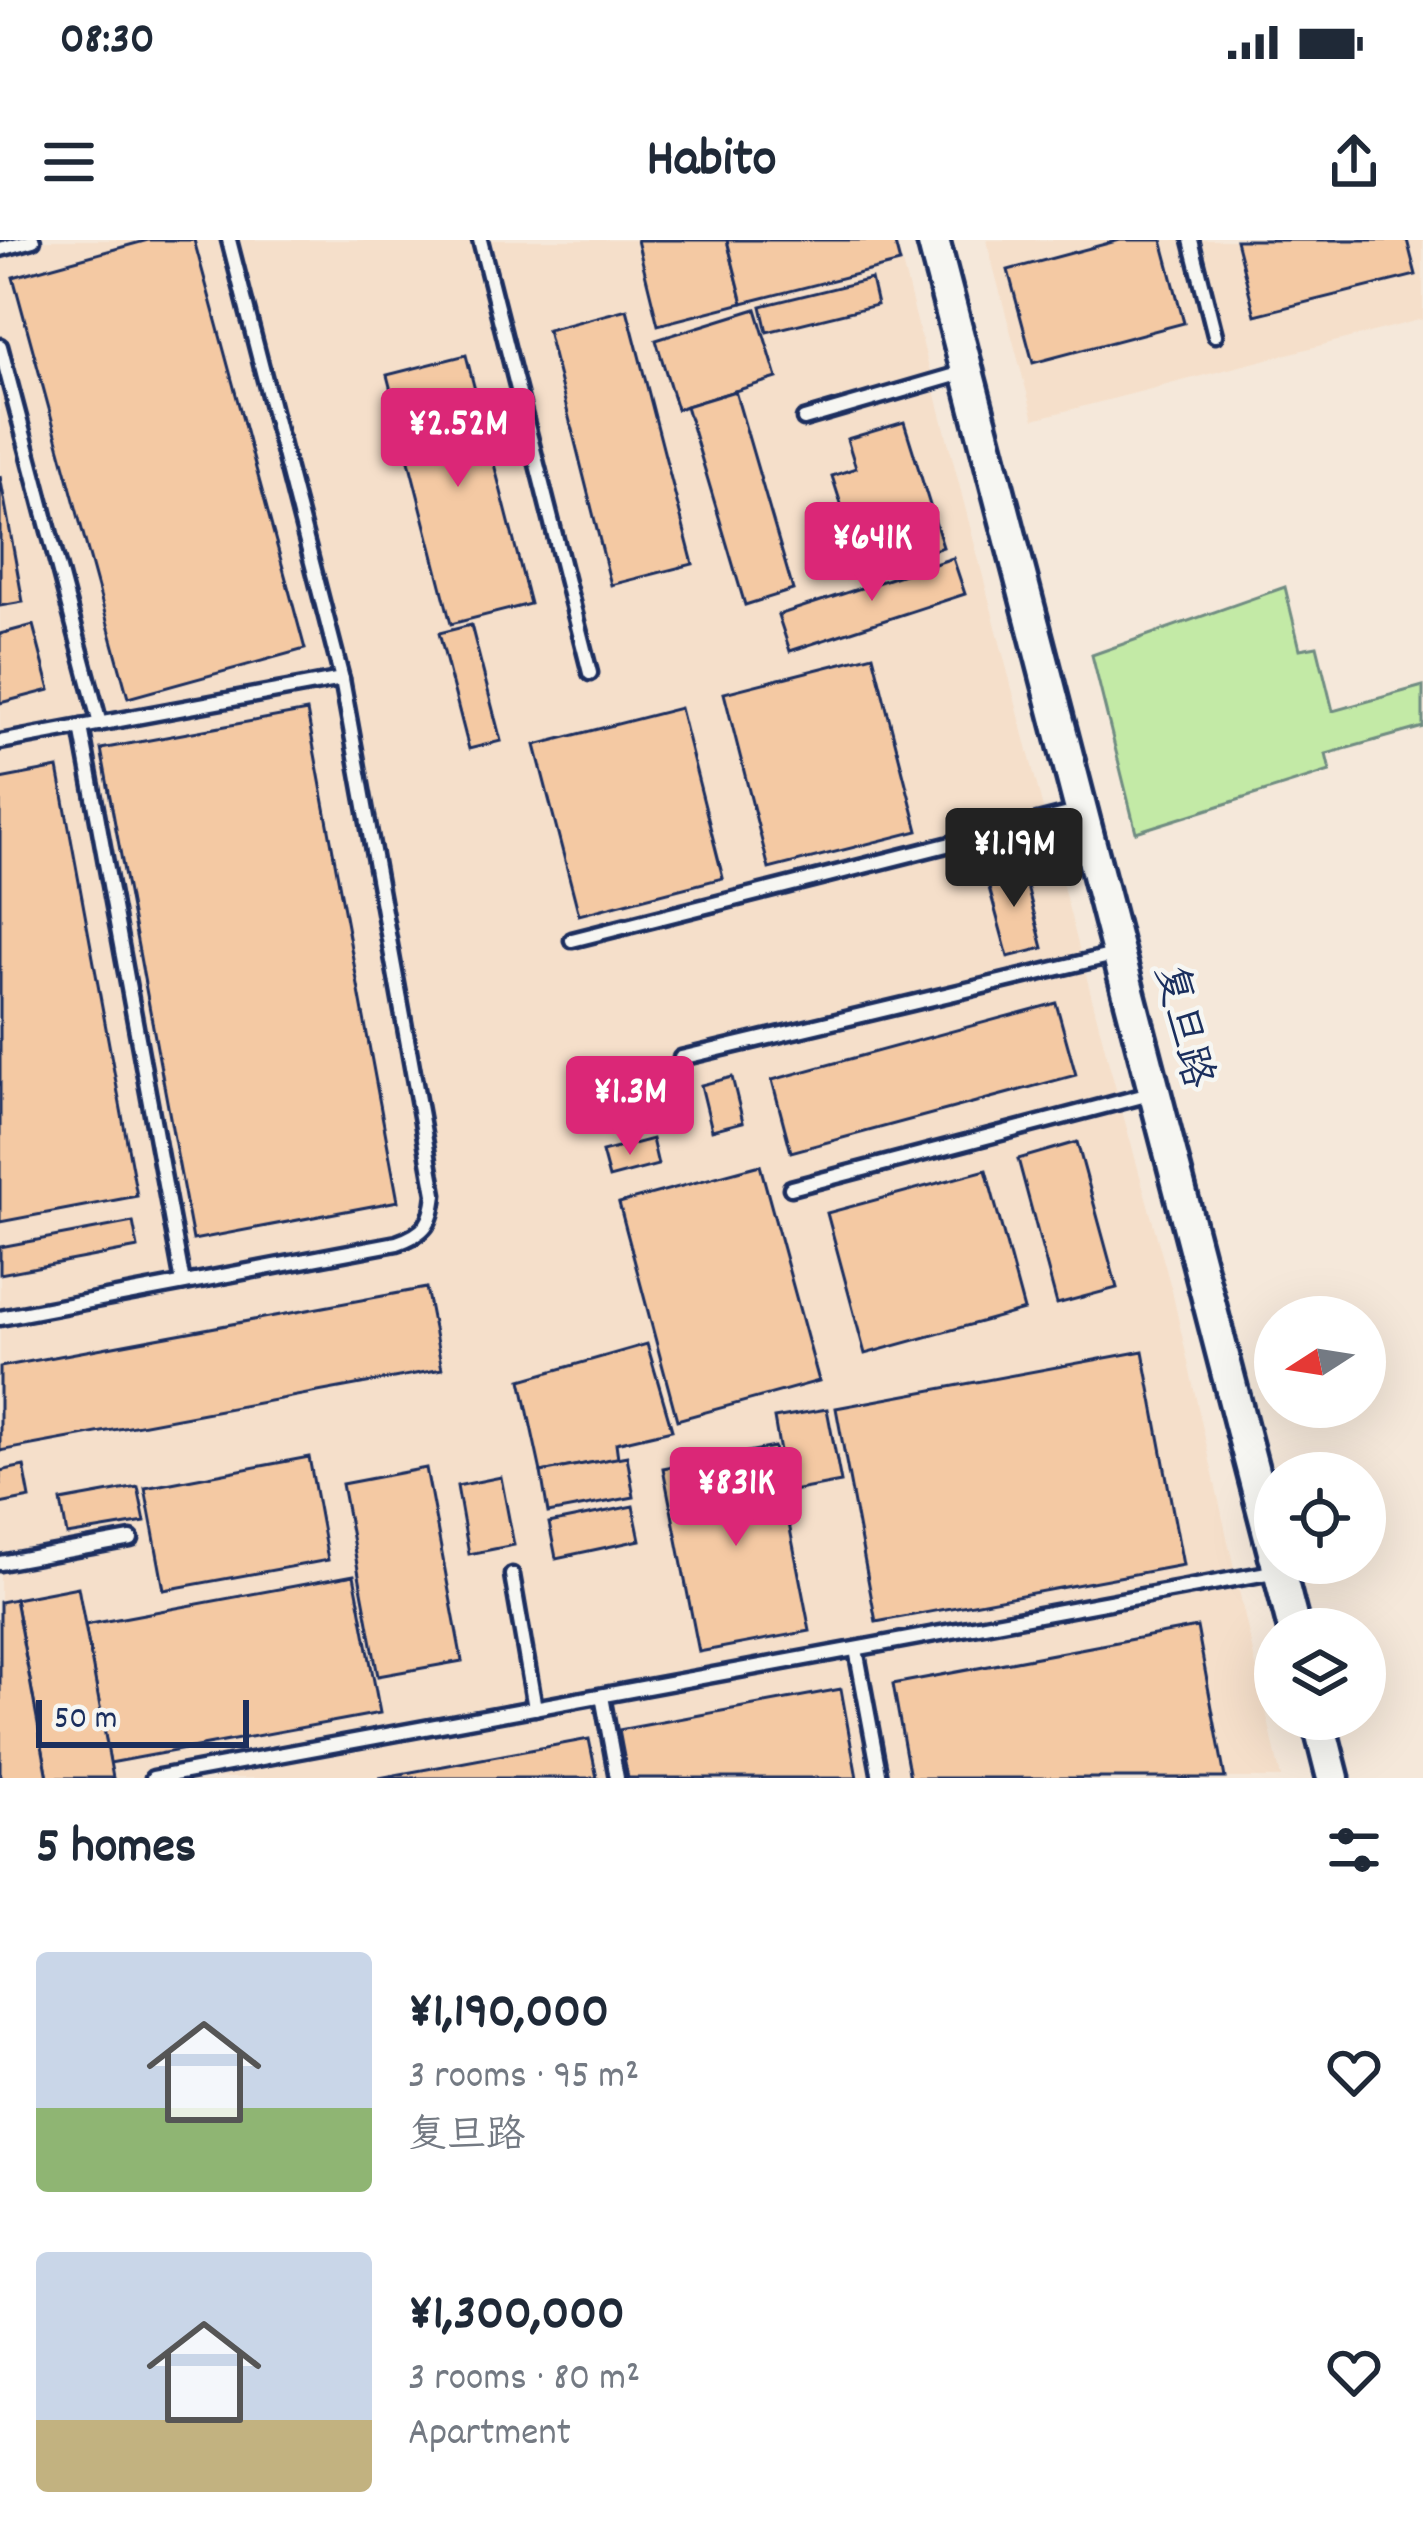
<!DOCTYPE html>
<html lang="en">
<head>
<meta charset="utf-8">
<style>
	:root { --surface:#fff; --page:#f6f6f7; --text:#1f2937; --muted:#747a83; --accent:#db2777 }
	body { margin:0; font-family:Dekko,"LXGW WenKai TC",sans-serif; background:var(--page); color:var(--text); height:100vh; display:flex; flex-direction:column; font-size:45px; white-space:nowrap }
	* { box-sizing:border-box; margin:0 }
	p { font-size:39px; color:var(--muted) }
	.icon { flex:none; width:66px; height:66px; fill:none; stroke:currentColor; stroke-width:2; stroke-linecap:round; stroke-linejoin:round }
	.map { position:relative; height:1538px; overflow:hidden }
	.side { display:flex; flex-direction:column; background:var(--surface); flex:1 }
	.side>* { flex:none }
	.needle { width:78px; rotate:258deg }
	.buttons { position:absolute; left:1254px; top:1056px; display:grid; gap:24px }
	.buttons a { display:grid; place-items:center; width:132px; height:132px; border-radius:50%; background:var(--surface); box-shadow:0 12px 48px #0002; font-size:60px }
	.scale { position:absolute; left:36px; bottom:30px; width:213px; box-sizing:border-box; padding-left:12px; border:6px solid #1b2f5e; border-top:0; font-size:33px; line-height:42px; white-space:nowrap; color:#1b2f5e; -webkit-text-stroke:9px #f6f6f2; paint-order:stroke }
	.price { position:absolute; translate:-50% -102px; padding:0 27px; border-radius:12px; background:var(--accent); color:#fff; font-size:39px; line-height:78px; filter:drop-shadow(0 3px 6px #0008) }
	.price::after { content:''; position:absolute; left:50%; top:72px; width:36px; height:27px; margin-left:-18px; background:inherit; clip-path:polygon(0 0,100% 0,50% 100%) }
	.price.current { background:#222; color:#fff }
	ul { padding:0; list-style:none }
	li { display:flex; align-items:center; gap:36px; height:300px; padding:0 36px }
	li span { display:grid; place-items:center; flex:none; width:336px; height:240px; border-radius:12px; color:#555 }
	li>.icon { margin-inline-start:auto }
	span .icon { width:144px; height:144px; fill:#fffc; stroke-width:1 }
	li b { font-size:51px }
	h2 { display:flex; justify-content:space-between; align-items:center; height:144px; padding:0 36px; font-size:51px }
	.status { display:flex; justify-content:space-between; align-items:center; height:84px; padding:0 60px; background:var(--surface); direction:ltr }
	.status svg { height:33px; fill:currentColor }
	header { display:flex; justify-content:space-between; align-items:center; height:156px; padding:0 36px; background:var(--surface); font-size:54px; font-weight:700 }
	.map>svg:first-child { display:block }
	.built { fill:#f5dfca }
	.green { fill:#c3eaa6; stroke:#6f8c82; stroke-width:3 }
	.building { fill:#f4c9a3; stroke:#1b2f5e; stroke-width:3 }
	.lines { fill:none; stroke-linecap:round; stroke-linejoin:round }
	.service-casing { stroke:#1b2f5e; stroke-width:21 }
	.tertiary-casing { stroke:#1b2f5e; stroke-width:39 }
	.service { stroke:#f6f6f2; stroke-width:12 }
	.tertiary { stroke:#f6f6f2; stroke-width:30 }
	.labels { text-anchor:middle; dominant-baseline:central; stroke-width:9; stroke-linejoin:round; paint-order:stroke }
	.street-label { font-size:42px; fill:#1b2f5e; stroke:#f6f6f2 }
</style>
</head>
<body>
<div class="status"><b>08:30</b><svg viewBox="0 0 49 12"><path d="M0 12V9h3v3zM5 12V6h3v6zM10 12V3h3v9zM15 12V0h3v12zM26 1h20v11H26zM47 4h2v5h-2z"/></svg></div>
<header><svg class="icon" aria-label="menu" viewBox="0 0 24 24"><path d="M4 6h16M4 12h16M4 18h16"/></svg>Habito<svg class="icon" aria-label="share" viewBox="0 0 24 24"><path d="M12 15V3M7 8l5-5 5 5M5 13v7h14v-7"/></svg></header>
<div class="map">
<svg width="1423" height="1538" viewBox="0 0 1423 1538">
	<rect width="100%" height="100%" fill="#f5e8da"/>
	<filter id="ink" filterUnits="userSpaceOnUse"><feTurbulence type="fractalNoise" baseFrequency=".00833" numOctaves="2"/><feDisplacementMap in="SourceGraphic" scale="24" xChannelSelector="R" yChannelSelector="G"/><feConvolveMatrix kernelMatrix="1 2 1 2 8 2 1 2 1" color-interpolation-filters="sRGB"/></filter>
	<g filter="url(#ink)">
		<g class="built">
			<polygon points="0,0 896,0 1109,824 1172,1051 1281,1538 0,1538"/>
			<polygon points="986,0 1423,0 1423,79 1034,179"/>
		</g>
		<polygon class="green" points="1285,347 1300,409 1317,406 1333,471 1423,446 1423,487 1326,514 1330,531 1136,592 1092,415"/>
		<g class="building">
			<polygon points="148,0 194,0 305,409 128,458 13,37"/>
			<polygon points="637,0 727,0 743,63 658,85"/>
			<polygon points="727,0 894,0 900,23 743,63"/>
			<polygon points="1120,0 1162,0 1184,83 1033,123 1008,30"/>
			<polygon points="1236,0 1407,0 1416,35 1255,75"/>
			<polygon points="871,39 877,65 767,92 761,66"/>
			<polygon points="627,69 693,324 611,345 547,90"/>
			<polygon points="756,69 777,138 677,169 656,100"/>
			<polygon points="466,115 530,364 451,384 387,135"/>
			<polygon points="735,151 793,350 745,365 686,166"/>
			<polygon points="904,182 943,307 863,333 832,236 856,228 847,199"/>
			<polygon points="0,236 23,362 0,366"/>
			<polygon points="953,318 965,354 790,411 778,375"/>
			<polygon points="33,385 50,450 0,463 0,394"/>
			<polygon points="471,385 501,501 469,509 439,393"/>
			<polygon points="873,415 918,591 769,629 724,453"/>
			<polygon points="680,468 723,638 579,675 535,505"/>
			<polygon points="307,471 398,961 193,1000 101,509"/>
			<polygon points="58,528 137,956 0,982 0,539"/>
			<polygon points="1021,623 1043,708 1008,717 985,633"/>
			<polygon points="1056,763 1076,835 791,912 772,840"/>
			<polygon points="732,837 743,882 712,890 701,845"/>
			<polygon points="652,899 658,925 609,938 602,912"/>
			<polygon points="1077,902 1117,1048 1057,1064 1018,919"/>
			<polygon points="760,925 819,1141 677,1180 619,963"/>
			<polygon points="986,930 1024,1070 865,1114 827,973"/>
			<polygon points="133,982 138,1008 0,1034 0,1007"/>
			<polygon points="426,1048 442,1129 0,1211 0,1127"/>
			<polygon points="647,1104 672,1190 616,1203 618,1218 541,1232 521,1140"/>
			<polygon points="1143,1111 1183,1325 876,1382 836,1168"/>
			<polygon points="827,1169 841,1242 787,1252 774,1178"/>
			<polygon points="774,1207 810,1391 699,1412 663,1228"/>
			<polygon points="627,1216 634,1257 548,1273 541,1232"/>
			<polygon points="309,1217 328,1320 164,1350 145,1248"/>
			<polygon points="24,1226 30,1258 0,1264 0,1231"/>
			<polygon points="426,1228 462,1421 378,1436 342,1244"/>
			<polygon points="501,1237 514,1305 469,1314 457,1246"/>
			<polygon points="138,1247 145,1282 67,1295 61,1261"/>
			<polygon points="633,1266 640,1300 556,1318 549,1283"/>
			<polygon points="354,1335 380,1473 110,1523 85,1385"/>
			<polygon points="78,1347 85,1385 113,1538 48,1538 15,1359"/>
			<polygon points="15,1359 48,1538 0,1538 0,1362"/>
			<polygon points="1197,1387 1225,1538 910,1538 893,1444"/>
			<polygon points="841,1449 857,1538 628,1538 619,1490"/>
			<polygon points="589,1499 597,1538 379,1538"/>
		</g>
		<g class="lines">
			<g class="service-casing">
				<g id="service">
					<polyline points="480,0 590,433"/>
					<polyline points="1191,0 1215,95"/>
					<polyline points="0,9 33,0"/>
					<polyline points="0,106 100,484"/>
					<polyline points="804,179 966,132"/>
					<polyline points="81,487 183,1043"/>
					<polyline points="0,502 342,439"/>
					<polyline points="572,700 1081,571"/>
					<polyline points="681,818 1118,714"/>
					<polyline points="791,948 1154,853"/>
					<path d="M0 1078 397 1003C426 993 432 983 435 954L342 439 229 0"/>
					<polyline points="0,1323 131,1299"/>
					<polyline points="512,1335 535,1468"/>
					<polyline points="856,1409 880,1538"/>
					<polyline points="602,1456 617,1538"/>
					<polyline points="153,1538 1278,1331"/>
				</g>
			</g>
			<g class="tertiary-casing">
				<g id="tertiary">
					<polyline points="933,0 1275,1316"/>
					<polyline points="1277,1323 1294,1389"/>
					<polyline points="1318,1479 1333,1538"/>
				</g>
			</g>
			<use href="#service" class="service"/>
			<use href="#tertiary" class="tertiary"/>
		</g>
	</g>
	<g class="labels">
		<g class="street-label">
			<text transform="translate(1180 787) rotate(76)">复旦路</text>
		</g>
	</g>
</svg>
<div class="buttons">
<a><svg class="needle" viewBox="-14 -14 28 28"><path d="M0-13l5 13h-10z" fill="#e53935"/><path d="M0 13l5-13h-10z" fill="#747a83"/></svg></a>
<a><svg class="icon" aria-label="locate" viewBox="0 0 24 24"><circle cx="12" cy="12" r="6"/><path d="M12 2v4M12 18v4M2 12h4M18 12h4"/></svg></a>
<a><svg class="icon" aria-label="layers" viewBox="0 0 24 24"><path d="M12 4l9 5-9 5-9-5zM3 14l9 5 9-5"/></svg></a>
</div>
<div class="scale">50 m</div>
<b class="price" style="left:458px;top:250px">¥2.52M</b>
<b class="price" style="left:872px;top:364px">¥641K</b>
<b class="price current" style="left:1014px;top:670px">¥1.19M</b>
<b class="price" style="left:630px;top:918px">¥1.3M</b>
<b class="price" style="left:736px;top:1309px">¥831K</b>
</div>
<section class="side">
<h2>5 homes<svg class="icon" aria-label="filters" viewBox="0 0 24 24"><path d="M4 7h16M4 17h16"/><circle cx="9" cy="7" r="2"/><circle cx="15" cy="17" r="2"/></svg></h2>
<ul>
<li><span style="background:linear-gradient(#c9d6e8 65%,#8fb573 0)"><svg class="icon" aria-label="home" viewBox="0 0 24 24"><path d="M3 11l9-7 9 7M6 9v11h12V9"/></svg></span><div><b>¥1,190,000</b><p>3 rooms · 95 m²</p><p>复旦路</p></div><svg class="icon" aria-label="heart" viewBox="0 0 24 24"><path d="M12 20l-8-8c-3-5 5-10 8-4 3-6 11-1 8 4z"/></svg></li>
<li><span style="background:linear-gradient(#c9d6e8 70%,#c2b280 0)"><svg class="icon" aria-label="home" viewBox="0 0 24 24"><path d="M3 11l9-7 9 7M6 9v11h12V9"/></svg></span><div><b>¥1,300,000</b><p>3 rooms · 80 m²</p><p>Apartment</p></div><svg class="icon" aria-label="heart" viewBox="0 0 24 24"><path d="M12 20l-8-8c-3-5 5-10 8-4 3-6 11-1 8 4z"/></svg></li>
</ul>
</section>
</body>
</html>
